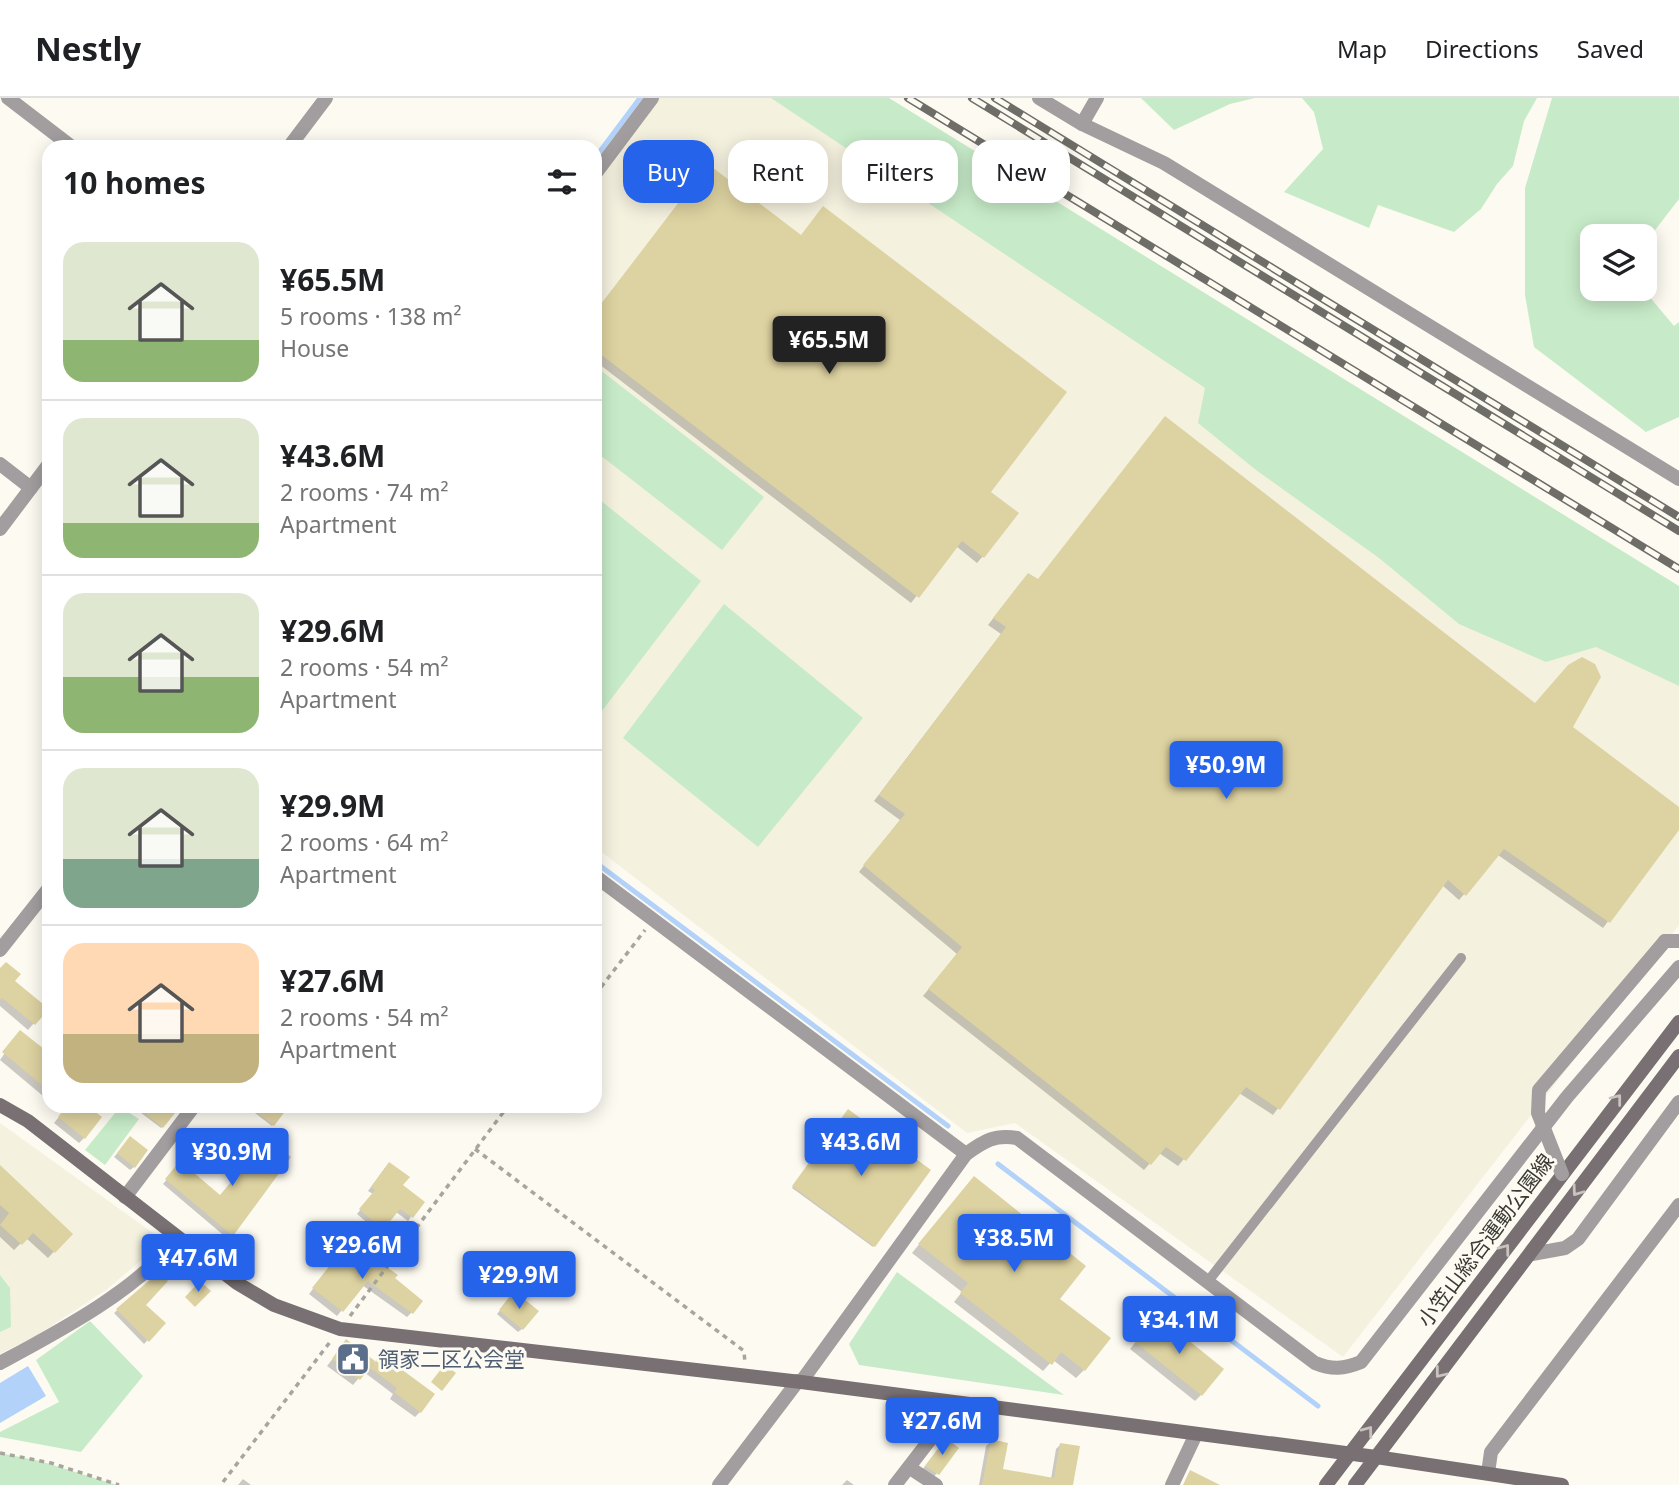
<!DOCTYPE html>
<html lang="en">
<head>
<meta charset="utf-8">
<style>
	:root { --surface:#fff; --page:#f2f2f2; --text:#202124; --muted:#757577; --line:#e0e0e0; --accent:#2563eb }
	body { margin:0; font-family:"Noto Sans","Noto Sans JP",sans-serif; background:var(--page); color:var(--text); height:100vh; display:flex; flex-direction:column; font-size:26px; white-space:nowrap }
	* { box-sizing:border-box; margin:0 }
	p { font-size:23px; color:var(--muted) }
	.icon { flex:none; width:38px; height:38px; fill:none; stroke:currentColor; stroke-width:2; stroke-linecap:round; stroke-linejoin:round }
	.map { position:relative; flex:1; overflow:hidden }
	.sheet { position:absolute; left:42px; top:42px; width:560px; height:973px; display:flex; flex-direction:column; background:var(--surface); border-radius:21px; box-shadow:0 4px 18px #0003 }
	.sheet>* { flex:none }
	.guide { position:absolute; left:623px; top:42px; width:665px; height:63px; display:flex; gap:14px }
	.tools { position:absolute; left:1580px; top:126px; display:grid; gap:14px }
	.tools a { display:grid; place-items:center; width:77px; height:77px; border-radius:14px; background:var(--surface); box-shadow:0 4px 18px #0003; font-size:35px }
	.price { position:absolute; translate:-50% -60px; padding:0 16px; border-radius:7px; background:var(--accent); color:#fff; font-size:23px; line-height:46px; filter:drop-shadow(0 2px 4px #0008) }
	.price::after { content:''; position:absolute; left:50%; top:42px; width:21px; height:16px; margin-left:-10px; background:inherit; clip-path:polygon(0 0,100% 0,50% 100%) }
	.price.active { background:#222; color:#fff }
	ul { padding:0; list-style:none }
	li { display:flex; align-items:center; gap:21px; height:175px; padding:0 21px }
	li+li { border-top:2px solid var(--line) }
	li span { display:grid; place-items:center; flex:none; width:196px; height:140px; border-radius:21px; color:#555 }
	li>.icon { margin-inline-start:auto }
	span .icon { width:84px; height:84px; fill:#fffc; stroke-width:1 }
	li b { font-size:30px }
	h2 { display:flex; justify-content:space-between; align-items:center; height:84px; padding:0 21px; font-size:30px }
	.pill { padding:0 24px; border-radius:21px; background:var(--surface); box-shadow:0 4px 18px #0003; font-size:24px; line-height:63px }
	.pill.active { background:var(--accent); color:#fff }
	header { display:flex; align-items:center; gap:42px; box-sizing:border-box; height:98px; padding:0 35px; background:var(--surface); border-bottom:2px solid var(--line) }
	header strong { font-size:33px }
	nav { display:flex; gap:38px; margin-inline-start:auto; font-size:24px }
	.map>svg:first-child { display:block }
	.built { fill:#f5f1df }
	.green { fill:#c7ebc8 }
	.water { fill:#b2d2fa }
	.shadow { fill:#0003 }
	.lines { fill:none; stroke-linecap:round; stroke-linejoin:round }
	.stream { stroke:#b2d2fa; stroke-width:5 }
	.building { fill:#ddd2a1 }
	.path { stroke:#a7a59e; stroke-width:3.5; stroke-dasharray:5 5; stroke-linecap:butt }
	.lane { stroke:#a29d9e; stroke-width:10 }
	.street { stroke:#a29d9e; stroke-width:14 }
	.secondary { stroke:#787072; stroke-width:14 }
	.rail-casing { stroke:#6f6d68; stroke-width:8 }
	.rail { stroke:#fdfbf1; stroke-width:5; stroke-dasharray:16; stroke-linecap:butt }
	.street-bridge { stroke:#a29d9e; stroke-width:14 }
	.oneway { stroke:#c8c3be }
	.labels { text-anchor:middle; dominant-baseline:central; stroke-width:6; stroke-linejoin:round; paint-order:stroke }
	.street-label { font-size:21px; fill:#3a3935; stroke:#fdfbf1 }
	.service-label { font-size:21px; fill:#4e5e75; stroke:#fdfbf1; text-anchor:start }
</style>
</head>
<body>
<header>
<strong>Nestly</strong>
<nav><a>Map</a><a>Directions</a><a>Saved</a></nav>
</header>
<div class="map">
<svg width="1679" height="1387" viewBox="0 0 1679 1387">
	<rect width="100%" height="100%" fill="#fdfbf1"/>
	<g class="built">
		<polygon points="659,0 823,0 1679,529 1679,827 1343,1259 1015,1025 967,1035 595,749 595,88"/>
		<polygon points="0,1025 164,1143 106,1192 39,1236 0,1256"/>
	</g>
	<g class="green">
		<polygon points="771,0 889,0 1679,488 1679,588 1596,549 1546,564 1459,526 1379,460 1256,372 1198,325 1205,290"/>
		<polygon points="1141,0 1255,0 1230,6 1174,32"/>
		<polygon points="1302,0 1537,0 1524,23 1513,68 1497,86 1481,111 1454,134 1378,107 1369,130 1284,94 1323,51 1314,14"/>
		<polygon points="1552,0 1679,0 1679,101 1645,145 1645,138 1592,138 1592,191 1643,191 1674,228 1679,224 1679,319 1646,334 1534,249 1525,197 1525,90"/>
		<polygon points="595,268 764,399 722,452 595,353"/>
		<polygon points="595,398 701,483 595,622"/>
		<polygon points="724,506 863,620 758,749 623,640"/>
		<polygon points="120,1009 139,1021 105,1067 85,1052"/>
		<polygon points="897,1174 1064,1297 859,1267 849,1246"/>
		<polygon points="0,1177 10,1190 11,1229 0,1234"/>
		<polygon points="90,1223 143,1278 81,1354 0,1339 0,1334 59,1304 36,1262"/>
		<polygon points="0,1355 40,1363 117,1387 0,1387"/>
	</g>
	<polygon class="water" points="28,1268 46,1298 0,1325 0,1285"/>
	<g class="shadow">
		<polygon points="708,68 800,139 989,394 983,458 977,465 956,448 911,505 595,263 595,214"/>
		<polygon points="1022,483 1038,483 1535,607 1679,711 1679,729 1603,830 1498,757 1459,802 1442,787 1273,1017 1239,995 1178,1068 1159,1055 1144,1072 923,898 957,856 859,774 900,722 874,703 1001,536 988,527"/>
		<polygon points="0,873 46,911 28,932 0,908"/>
		<polygon points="16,939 49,958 49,1003 0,962"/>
		<polygon points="55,1008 85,1008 84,1040 79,1045 54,1025 62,1015"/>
		<polygon points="132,1008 178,1008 161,1030"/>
		<polygon points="246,1008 287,1008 272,1028"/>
		<polygon points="848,1013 928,1072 873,1149 792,1090"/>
		<polygon points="127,1044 134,1069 130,1072 114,1059"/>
		<polygon points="289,1059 228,1141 163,1086 177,1069 220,1099"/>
		<polygon points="0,1070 70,1136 48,1160 26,1140 14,1152 0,1139"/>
		<polygon points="385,1070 401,1088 411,1119 408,1123 396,1114 378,1134 357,1116 373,1096 368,1093"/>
		<polygon points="966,1089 1058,1201 1084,1272 1076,1280 1053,1262 1043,1273 954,1204 962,1194 912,1155"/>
		<polygon points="338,1158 359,1165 376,1163 412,1214 407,1219 362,1187 337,1218 309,1196"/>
		<polygon points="159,1176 143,1207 164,1225 144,1246 114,1215"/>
		<polygon points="511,1199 522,1231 518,1234 497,1216"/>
		<polygon points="1151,1225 1201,1297 1195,1303 1130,1251"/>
		<polygon points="346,1244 375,1265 395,1268 420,1314 415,1319 390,1301 393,1296 364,1274 353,1287 327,1268"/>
		<polygon points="991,1343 1001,1372 1051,1381 1056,1351 1060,1347 1072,1387 979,1387 986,1348"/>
		<polygon points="942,1346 957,1350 933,1380 922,1372"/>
		<polygon points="243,1381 251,1387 238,1387"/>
		<polygon points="847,1382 854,1387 842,1387"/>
	</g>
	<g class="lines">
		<g class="stream">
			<polyline points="595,60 640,0"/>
			<polyline points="595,764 948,1028"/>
			<polyline points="998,1066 1318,1308"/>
		</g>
	</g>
	<g class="building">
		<polygon points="708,66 801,137 823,108 1067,294 991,394 1019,415 984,460 962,443 919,500 595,252 595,214"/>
		<polygon points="1165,318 1535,605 1568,567 1582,559 1595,566 1601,579 1573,629 1679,709 1679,732 1610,825 1504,751 1466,798 1448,782 1280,1012 1246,989 1186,1063 1166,1049 1151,1067 928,891 962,849 863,767 905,716 879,697 1006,529 993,520 1028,475 1038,481"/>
		<polygon points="6,864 21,876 15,883 49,911 35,927 2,900 0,902 0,870"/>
		<polygon points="20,932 49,955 49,993 2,954"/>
		<polygon points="67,1008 88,1008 102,1019 85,1041 58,1019"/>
		<polygon points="135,1008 166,1008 175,1015 163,1030"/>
		<polygon points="249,1008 289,1008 274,1028"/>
		<polygon points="848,1011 931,1072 875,1149 792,1088"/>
		<polygon points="130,1038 148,1052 135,1070 117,1055"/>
		<polygon points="272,1043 291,1059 233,1138 165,1081 180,1063 220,1097 252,1059 256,1063"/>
		<polygon points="389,1064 410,1079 403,1087 425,1104 413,1120 400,1111 383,1132 359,1111 375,1092 371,1089"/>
		<polygon points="0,1067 73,1136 55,1155 33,1135 22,1147 0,1127 9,1115 0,1107"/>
		<polygon points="974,1078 1086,1168 1060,1201 1111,1240 1085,1273 1061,1254 1052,1267 960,1195 968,1185 918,1146"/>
		<polygon points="369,1150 382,1159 378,1163 398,1177 395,1180 423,1203 413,1216 368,1183 343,1214 312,1190 343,1151 359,1163"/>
		<polygon points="159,1174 168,1183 146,1207 166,1225 149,1244 116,1211"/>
		<polygon points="200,1183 211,1193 195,1209 185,1199"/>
		<polygon points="514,1193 539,1213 523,1232 499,1212"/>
		<polygon points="1157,1217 1224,1271 1202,1298 1135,1244"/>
		<polygon points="346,1241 375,1263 360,1282 332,1261"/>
		<polygon points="386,1250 402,1262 397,1268 435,1296 421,1315 394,1294 397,1290 370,1270"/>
		<polygon points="445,1266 456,1275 442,1293 431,1284"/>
		<polygon points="946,1340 959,1350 939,1377 925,1368"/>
		<polygon points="991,1341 1008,1345 1003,1371 1054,1380 1060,1345 1080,1348 1073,1387 982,1387"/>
		<polygon points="1190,1372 1220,1387 1183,1387"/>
	</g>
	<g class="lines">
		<g class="path">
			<polyline points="595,897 645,832"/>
			<polyline points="475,1051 744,1253 745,1265"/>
			<polyline points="350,1218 508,1008"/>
			<polyline points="0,1355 51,1365 119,1387"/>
			<polyline points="223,1384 330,1244"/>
		</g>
		<polyline class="lane" points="1209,1182 1461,860"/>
		<g class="street">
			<polyline points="8,0 72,49"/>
			<polyline points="1039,0 1082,26 1164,65 1679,381"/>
			<polyline points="1082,26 1097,0"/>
			<polyline points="289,49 326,0"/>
			<polyline points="595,76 652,0"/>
			<polyline points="0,366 31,390"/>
			<polyline points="0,431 49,366"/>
			<polyline points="595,778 966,1056"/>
			<polyline points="1665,843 1679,843"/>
			<polyline points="0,852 49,790"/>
			<polyline points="125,1099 194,1008"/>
			<polyline points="1532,1156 1565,1150 1578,1141 1679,1004"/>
			<path d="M0 1265C56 1235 140 1191 177 1140"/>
			<path d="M801 1284 966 1056C984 1043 995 1036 1017 1040L1315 1265C1332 1272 1344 1271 1361 1264L1567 999 1679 869"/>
			<polyline points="910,1370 936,1387"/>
			<polyline points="1488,1375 1491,1354 1679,1107"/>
			<polyline points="719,1387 798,1283"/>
			<polyline points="895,1387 939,1330 951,1305"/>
			<polyline points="1172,1387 1196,1336"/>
		</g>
		<g class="secondary">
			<polyline points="0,1007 28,1023 237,1185 274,1207 340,1231 801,1284 1376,1359 1562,1387"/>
			<polyline points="1326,1387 1679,924"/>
			<polyline points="1355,1387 1679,958"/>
		</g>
		<g class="rail-casing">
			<g id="rail">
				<polyline points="908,0 1679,471"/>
				<polyline points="972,0 1679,433"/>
				<polyline points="995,0 1679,419"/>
			</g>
		</g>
		<use href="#rail" class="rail"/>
		<polyline class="street-bridge" points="1562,1076 1538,1015 1539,992 1665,843"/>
	</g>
	<defs><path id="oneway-chevron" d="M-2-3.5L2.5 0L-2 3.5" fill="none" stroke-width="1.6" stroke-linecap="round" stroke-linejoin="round" transform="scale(1.75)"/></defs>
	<g class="oneway">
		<use href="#oneway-chevron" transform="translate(1617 1001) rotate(-52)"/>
		<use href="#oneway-chevron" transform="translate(1577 1093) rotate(126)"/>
		<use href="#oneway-chevron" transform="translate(1505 1151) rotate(-53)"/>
		<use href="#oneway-chevron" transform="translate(1440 1275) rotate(128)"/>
		<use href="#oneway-chevron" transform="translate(1368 1333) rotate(-53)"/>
	</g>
	<defs>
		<g id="civic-square" transform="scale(1.75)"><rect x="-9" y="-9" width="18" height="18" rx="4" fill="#5c6f8a" stroke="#fdfbf1"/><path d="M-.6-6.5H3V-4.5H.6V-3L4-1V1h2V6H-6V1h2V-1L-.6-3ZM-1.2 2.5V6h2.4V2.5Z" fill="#fff"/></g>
	</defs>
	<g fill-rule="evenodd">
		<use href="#civic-square" x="353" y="1261"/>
	</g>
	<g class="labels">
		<g class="street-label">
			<text transform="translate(1485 1142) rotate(-53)">小笠山総合運動公園線</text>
		</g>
		<g class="service-label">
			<text x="378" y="1261">領家二区公会堂</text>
		</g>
	</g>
</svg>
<div class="tools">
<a><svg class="icon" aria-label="layers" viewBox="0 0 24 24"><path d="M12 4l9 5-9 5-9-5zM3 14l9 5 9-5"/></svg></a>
</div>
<b class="price active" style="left:829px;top:278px">¥65.5M</b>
<b class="price" style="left:1226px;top:703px">¥50.9M</b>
<b class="price" style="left:861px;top:1080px">¥43.6M</b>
<b class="price" style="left:232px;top:1090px">¥30.9M</b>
<b class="price" style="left:1014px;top:1176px">¥38.5M</b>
<b class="price" style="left:362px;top:1183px">¥29.6M</b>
<b class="price" style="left:198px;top:1196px">¥47.6M</b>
<b class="price" style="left:519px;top:1213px">¥29.9M</b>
<b class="price" style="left:1179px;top:1258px">¥34.1M</b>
<b class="price" style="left:942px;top:1359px">¥27.6M</b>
<div class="guide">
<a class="pill active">Buy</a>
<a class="pill">Rent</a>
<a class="pill">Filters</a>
<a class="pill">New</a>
</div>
<section class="sheet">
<h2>10 homes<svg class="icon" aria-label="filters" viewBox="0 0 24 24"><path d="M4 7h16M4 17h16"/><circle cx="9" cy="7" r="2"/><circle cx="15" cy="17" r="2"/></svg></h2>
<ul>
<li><span style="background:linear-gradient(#dfe7d0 70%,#8fb573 0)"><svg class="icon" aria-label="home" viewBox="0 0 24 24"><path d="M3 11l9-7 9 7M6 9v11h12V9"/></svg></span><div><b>¥65.5M</b><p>5 rooms · 138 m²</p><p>House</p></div></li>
<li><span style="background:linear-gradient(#dfe7d0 75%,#8fb573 0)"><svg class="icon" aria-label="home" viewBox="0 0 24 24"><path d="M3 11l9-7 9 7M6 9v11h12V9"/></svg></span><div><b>¥43.6M</b><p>2 rooms · 74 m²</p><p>Apartment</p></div></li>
<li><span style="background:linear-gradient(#dfe7d0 60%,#8fb573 0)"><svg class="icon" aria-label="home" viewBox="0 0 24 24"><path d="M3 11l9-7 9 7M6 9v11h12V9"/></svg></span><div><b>¥29.6M</b><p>2 rooms · 54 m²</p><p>Apartment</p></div></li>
<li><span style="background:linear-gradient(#dfe7d0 65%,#7fa58c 0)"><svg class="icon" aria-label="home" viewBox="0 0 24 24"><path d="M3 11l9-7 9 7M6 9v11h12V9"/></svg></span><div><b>¥29.9M</b><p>2 rooms · 64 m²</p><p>Apartment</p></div></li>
<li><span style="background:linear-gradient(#ffd9b3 65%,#c2b280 0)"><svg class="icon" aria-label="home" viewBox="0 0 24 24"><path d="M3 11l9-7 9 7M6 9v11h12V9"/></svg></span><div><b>¥27.6M</b><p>2 rooms · 54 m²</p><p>Apartment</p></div></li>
</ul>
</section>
</div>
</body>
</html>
